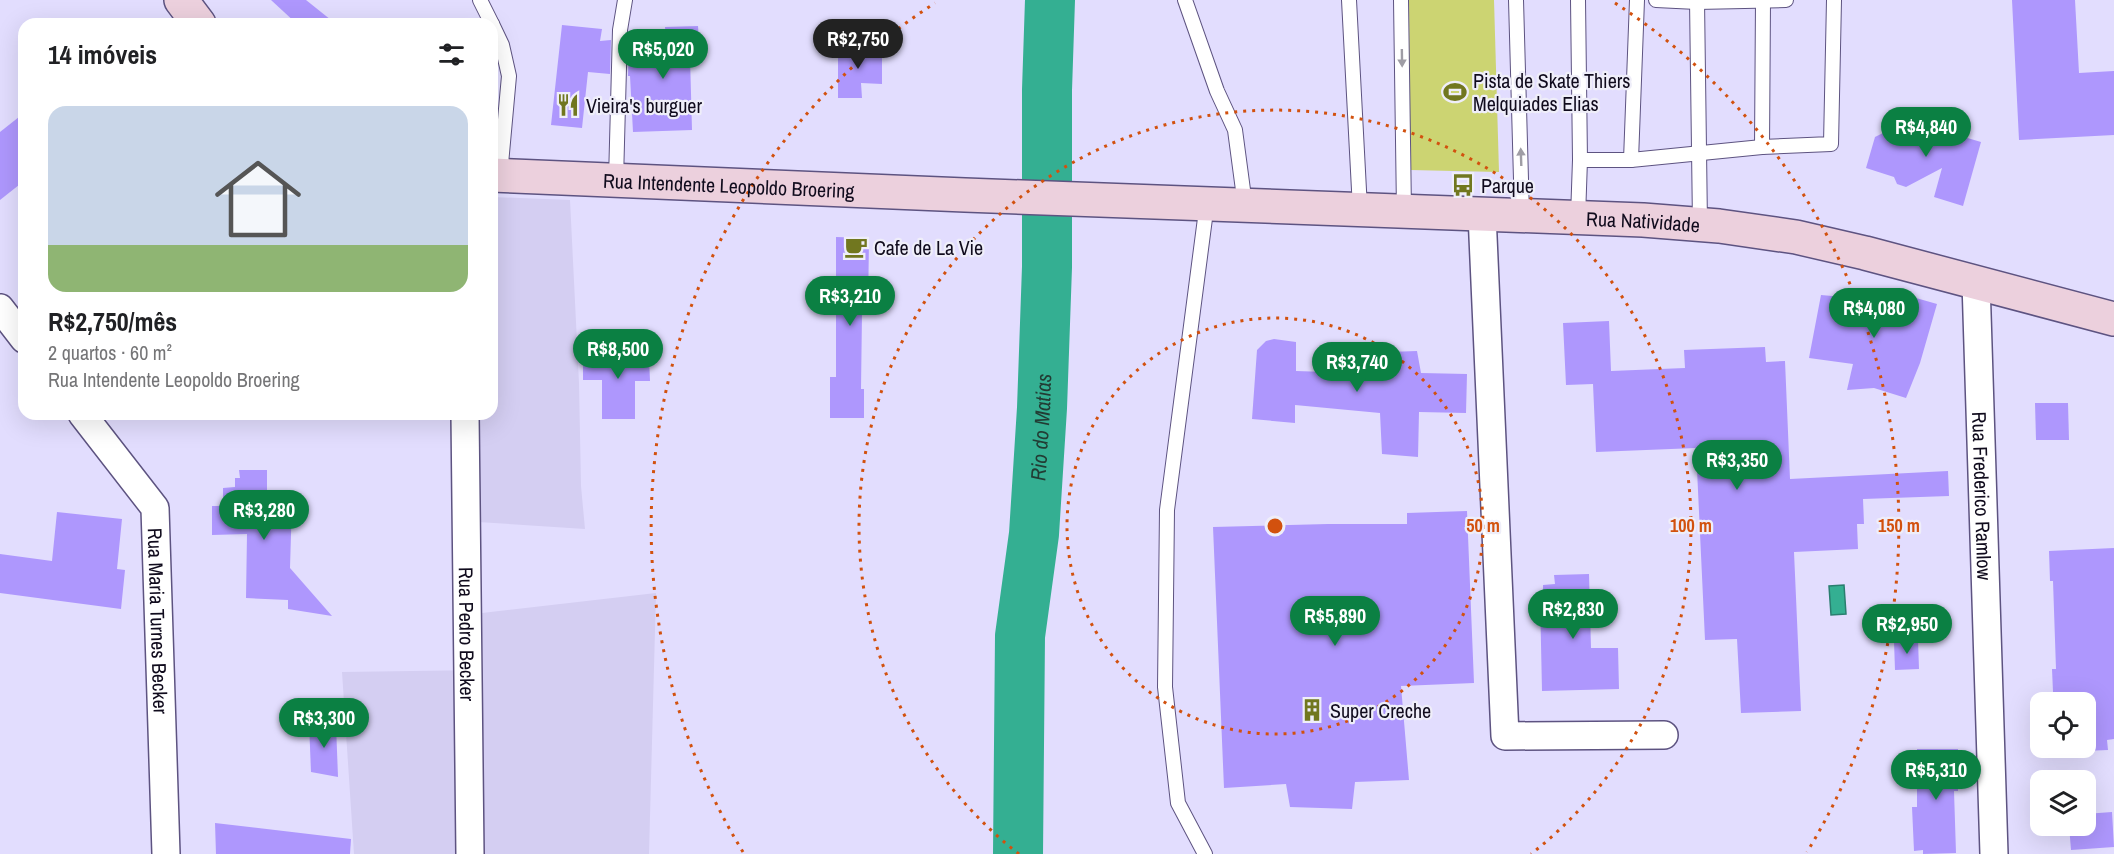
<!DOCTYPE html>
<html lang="pt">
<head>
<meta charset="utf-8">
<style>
	:root { --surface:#fff; --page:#f6f6f6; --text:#202124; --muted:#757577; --accent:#0b8043 }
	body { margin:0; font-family:"Archivo Narrow",sans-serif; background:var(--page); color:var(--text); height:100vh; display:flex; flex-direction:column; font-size:22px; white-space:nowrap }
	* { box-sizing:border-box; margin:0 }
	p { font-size:20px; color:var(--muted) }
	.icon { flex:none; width:33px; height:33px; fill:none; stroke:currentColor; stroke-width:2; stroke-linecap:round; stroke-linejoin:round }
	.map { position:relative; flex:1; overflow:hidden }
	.drawer { position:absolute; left:18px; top:18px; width:480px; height:402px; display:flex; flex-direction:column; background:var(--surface); border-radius:18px; box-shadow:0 6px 24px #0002 }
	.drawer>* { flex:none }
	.fabs { position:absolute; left:2030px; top:692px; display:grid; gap:12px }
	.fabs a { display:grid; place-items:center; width:66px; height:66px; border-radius:12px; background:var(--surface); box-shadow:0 6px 24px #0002; font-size:30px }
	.price { position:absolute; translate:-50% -51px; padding:0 14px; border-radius:21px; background:var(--accent); color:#fff; font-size:20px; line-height:39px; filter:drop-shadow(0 2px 3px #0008) }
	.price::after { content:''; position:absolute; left:50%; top:36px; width:18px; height:14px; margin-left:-9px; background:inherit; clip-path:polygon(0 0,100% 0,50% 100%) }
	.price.active { background:#222; color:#fff }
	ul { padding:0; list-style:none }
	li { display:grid; align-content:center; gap:12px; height:318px; padding:0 30px }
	li span { display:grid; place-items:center; height:186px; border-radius:18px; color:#555 }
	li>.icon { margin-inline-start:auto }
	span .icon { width:108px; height:108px; fill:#fffc; stroke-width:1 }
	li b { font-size:26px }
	h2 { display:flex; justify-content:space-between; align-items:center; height:72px; padding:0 30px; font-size:26px }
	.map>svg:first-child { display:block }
	.built { fill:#d4cef2 }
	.green { fill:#ccd472 }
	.water { fill:#34af92; stroke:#297e6f; stroke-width:1.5 }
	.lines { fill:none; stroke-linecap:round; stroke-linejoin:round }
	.river { stroke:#34af92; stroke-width:50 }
	.building { fill:#ae97fd }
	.service-casing { stroke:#5d5381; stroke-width:16 }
	.minor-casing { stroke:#5d5381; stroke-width:30 }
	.secondary-casing { stroke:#5d5381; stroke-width:36 }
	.service { stroke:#fff; stroke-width:14 }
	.minor { stroke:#fff; stroke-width:27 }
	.secondary { stroke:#ecd0dd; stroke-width:33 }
	.oneway { fill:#9f9da5 }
	.ring { fill:none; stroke:#d2510e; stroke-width:3; stroke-dasharray:3 6 }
	.labels { text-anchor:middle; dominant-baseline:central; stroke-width:4.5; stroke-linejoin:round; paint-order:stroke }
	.poi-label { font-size:20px; fill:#100b1d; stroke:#efeef9; text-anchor:start }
	.street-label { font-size:20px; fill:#100b1d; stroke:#efeef9 }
	.water-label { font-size:21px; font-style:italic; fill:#223c34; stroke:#efeef9 }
	.centre { fill:#d2510e; stroke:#efeef9; stroke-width:3 }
	.ring-label { font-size:18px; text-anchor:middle; font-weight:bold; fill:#d2510e; stroke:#efeef9; stroke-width:4.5; stroke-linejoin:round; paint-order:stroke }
</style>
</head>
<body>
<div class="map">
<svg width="2114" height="854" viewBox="0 0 2114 854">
	<rect width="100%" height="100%" fill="#e2ddfe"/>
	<g class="built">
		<polygon points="492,197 570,200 579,383 581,486 585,529 478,522 476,414 492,414"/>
		<polygon points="656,593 649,854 354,854 342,672 483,670 482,613"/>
	</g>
	<polygon class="green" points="1409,0 1494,0 1499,172 1410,170"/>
	<polygon class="water" points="1844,585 1846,614 1831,615 1829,586"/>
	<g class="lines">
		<path class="river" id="s1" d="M1018 854 1020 636 1034 534 1042 408 1047 267V90L1050 0"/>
	</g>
	<g class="building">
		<polygon points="271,0 306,0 336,24 297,24"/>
		<polygon points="2012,0 2075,0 2079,73 2114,71 2114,135 2019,140"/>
		<polygon points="562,25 602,29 600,41 611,40 610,74 588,72 582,128 551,125"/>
		<polygon points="698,26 700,57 690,57 692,130 633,132 630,76 628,76 629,40 666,38 665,27"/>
		<polygon points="882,47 882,84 861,83 862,98 838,98 838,48"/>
		<polygon points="24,113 24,181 0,200 0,132"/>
		<polygon points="1919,118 1938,125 1937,129 1981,142 1963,206 1934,197 1942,168 1906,187 1897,184 1894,177 1866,168 1875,137 1891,129 1893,123 1915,130"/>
		<polygon points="836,237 869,238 868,313 862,313 861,389 864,389 864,418 830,418 830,377 836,377"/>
		<polygon points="1888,294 1907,301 1909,296 1937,304 1920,363 1906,398 1874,388 1847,390 1853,364 1809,358 1821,295 1888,301"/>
		<polygon points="1609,321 1611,371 1685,368 1684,350 1765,347 1766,362 1785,361 1790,479 1948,471 1949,496 1863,499 1864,524 1857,524 1858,549 1794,552 1801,711 1741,713 1737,639 1705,640 1696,448 1596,452 1593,384 1566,385 1563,323"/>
		<polygon points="1274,339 1296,342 1296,371 1385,374 1388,352 1417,351 1421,373 1467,374 1466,413 1419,412 1418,457 1382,454 1380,413 1295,405 1295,423 1252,419 1257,350 1266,341"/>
		<polygon points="614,348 637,348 637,357 649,357 650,381 635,381 635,419 602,419 602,380 583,380 583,358 600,358 600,354 614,355"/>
		<polygon points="2035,403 2068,403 2069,440 2036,440"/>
		<polygon points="239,470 267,470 267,501 292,501 290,568 332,616 288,609 288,600 246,598 247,534 212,535 212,506 223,506 223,488 235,487 235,478 240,478"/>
		<polygon points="1467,511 1474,683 1401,686 1409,780 1355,782 1352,809 1290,807 1286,784 1224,788 1213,527 1328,524 1407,524 1407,513"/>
		<polygon points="57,512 122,519 117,569 125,570 121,609 0,593 0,554 52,561"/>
		<polygon points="2114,548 2114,739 2107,740 2108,750 2085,751 2085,700 2063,701 2062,692 2053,692 2052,669 2056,669 2053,581 2050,581 2049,551"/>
		<polygon points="1589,574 1591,648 1618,648 1619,689 1542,691 1540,597 1543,597 1543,585 1555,584 1554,575"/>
		<polygon points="1918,640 1919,669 1895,670 1894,641"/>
		<polygon points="309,722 336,725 338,777 311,772"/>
		<polygon points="1917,749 1958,749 1958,791 1954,791 1956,853 1923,854 1923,850 1914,851 1912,807 1917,807"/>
		<polygon points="2112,812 2114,847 2071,850 2069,825 2085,825 2085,814"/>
		<polygon points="215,823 351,839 350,854 216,854"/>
	</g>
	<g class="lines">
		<g class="service-casing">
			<g id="service">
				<polyline points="480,0 492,24"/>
				<polyline points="1185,0 1217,91 1235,130 1245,205"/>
				<polyline points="1349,0 1360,209"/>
				<polyline points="1401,0 1404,211"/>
				<polyline points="1516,0 1522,215"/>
				<polyline points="1656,0 1697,2 1786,0"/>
				<polyline points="1697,0 1700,224"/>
				<polyline points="492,24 502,45 509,76 500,175"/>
				<polyline points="1762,147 1763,1"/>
				<polyline points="1580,160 1631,160 1637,0"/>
				<polyline points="1631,160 1762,147 1831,144 1834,0"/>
				<polyline points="616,180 620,30 625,0"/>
				<polyline points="1578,217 1580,160 1578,0"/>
				<polyline points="1205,854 1178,803 1165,687 1167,510 1207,203"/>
			</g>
		</g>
		<g class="minor-casing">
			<g id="minor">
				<polyline points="1482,214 1505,736 1664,735"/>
				<path id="s2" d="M1976 282 1994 854"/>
				<polyline points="0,308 24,339"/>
				<path id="s3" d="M82 414 155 508 166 854"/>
				<path id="s4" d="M465 414 470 854"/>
			</g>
		</g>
		<g class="secondary-casing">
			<g id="secondary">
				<polyline points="181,0 199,24"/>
				<path id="s5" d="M492 175 965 195 1643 220 1719 226 1796 237 1865 253 2114 319"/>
			</g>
		</g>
		<use href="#service" class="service"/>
		<use href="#minor" class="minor"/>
		<use href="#secondary" class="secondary"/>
	</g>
	<defs><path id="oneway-solid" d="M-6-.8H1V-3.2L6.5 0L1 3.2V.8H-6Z" transform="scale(1.5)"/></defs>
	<g class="oneway">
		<use href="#oneway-solid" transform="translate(1402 58) rotate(89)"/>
		<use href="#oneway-solid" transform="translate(1521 157) rotate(-92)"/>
	</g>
	<g class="ring">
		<circle cx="1275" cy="526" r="208"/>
		<path d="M1019 854A416 416 0 1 1 1531 854"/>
		<path d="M743 852A624 624 0 0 1 935 3M1615 3A624 624 0 0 1 1807 852"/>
	</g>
	<defs>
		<g id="stadium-bare" transform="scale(1.8)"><path d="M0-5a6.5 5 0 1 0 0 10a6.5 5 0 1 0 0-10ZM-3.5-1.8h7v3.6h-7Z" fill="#71771f" stroke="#efeef9" stroke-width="2.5" paint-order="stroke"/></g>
		<g id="restaurant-bare" transform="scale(1.8)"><path d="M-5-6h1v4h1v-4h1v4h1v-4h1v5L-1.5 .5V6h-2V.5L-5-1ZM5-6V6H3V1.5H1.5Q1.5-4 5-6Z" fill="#71771f" stroke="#efeef9" stroke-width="2.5" paint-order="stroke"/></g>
		<g id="bus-bare" transform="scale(1.8)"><path d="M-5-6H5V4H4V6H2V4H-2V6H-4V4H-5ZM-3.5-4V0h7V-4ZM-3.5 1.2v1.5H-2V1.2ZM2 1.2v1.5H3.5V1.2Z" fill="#71771f" stroke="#efeef9" stroke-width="2.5" paint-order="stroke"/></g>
		<g id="cafe-bare" transform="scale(1.8)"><path d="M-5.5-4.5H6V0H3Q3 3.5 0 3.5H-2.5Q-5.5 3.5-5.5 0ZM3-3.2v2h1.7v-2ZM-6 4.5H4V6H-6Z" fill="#71771f" stroke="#efeef9" stroke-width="2.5" paint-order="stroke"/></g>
		<g id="building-bare" transform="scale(1.8)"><path d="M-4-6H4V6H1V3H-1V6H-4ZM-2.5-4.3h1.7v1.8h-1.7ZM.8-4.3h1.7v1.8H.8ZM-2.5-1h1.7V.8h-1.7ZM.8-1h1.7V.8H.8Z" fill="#71771f" stroke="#efeef9" stroke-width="2.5" paint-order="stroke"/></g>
	</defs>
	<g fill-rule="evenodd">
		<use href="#stadium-bare" x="1455" y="92"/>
		<use href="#restaurant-bare" x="568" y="105"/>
		<use href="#bus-bare" x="1463" y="185"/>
		<use href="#cafe-bare" x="856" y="247"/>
		<use href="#building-bare" x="1312" y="710"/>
	</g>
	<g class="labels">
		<g class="poi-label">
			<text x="1473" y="80">Pista de Skate Thiers<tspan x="1473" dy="23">Melquiades Elias</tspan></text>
			<text x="586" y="105">Vieira's burguer</text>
			<text x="1481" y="185">Parque</text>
			<text x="874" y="247">Cafe de La Vie</text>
			<text x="1330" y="710">Super Creche</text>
		</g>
		<g class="street-label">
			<text stroke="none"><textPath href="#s5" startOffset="237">Rua Intendente Leopoldo Broering</textPath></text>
			<text stroke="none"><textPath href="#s5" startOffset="1152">Rua Natividade</textPath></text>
			<text stroke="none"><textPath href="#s2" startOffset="214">Rua Frederico Ramlow</textPath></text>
			<text stroke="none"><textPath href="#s3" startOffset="232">Rua Maria Turnes Becker</textPath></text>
			<text stroke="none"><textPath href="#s4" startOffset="220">Rua Pedro Becker</textPath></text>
		</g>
		<g class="water-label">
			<text stroke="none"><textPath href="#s1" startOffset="428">Rio do Matias</textPath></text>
		</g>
	</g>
	<circle cx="1275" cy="526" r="9" class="centre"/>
	<g class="ring-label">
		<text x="1483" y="532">50 m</text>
		<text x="1691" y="532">100 m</text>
		<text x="1899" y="532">150 m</text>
	</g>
</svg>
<div class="fabs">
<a><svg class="icon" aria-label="locate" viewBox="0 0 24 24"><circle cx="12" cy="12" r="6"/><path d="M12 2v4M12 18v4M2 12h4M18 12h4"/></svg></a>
<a><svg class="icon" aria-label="layers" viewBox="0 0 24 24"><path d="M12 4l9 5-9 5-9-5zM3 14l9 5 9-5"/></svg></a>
</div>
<b class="price active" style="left:858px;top:70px">R$2,750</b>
<b class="price" style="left:663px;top:80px">R$5,020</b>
<b class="price" style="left:1926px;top:158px">R$4,840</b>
<b class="price" style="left:850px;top:327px">R$3,210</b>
<b class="price" style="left:1874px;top:339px">R$4,080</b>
<b class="price" style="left:618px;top:380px">R$8,500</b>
<b class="price" style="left:1357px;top:393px">R$3,740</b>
<b class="price" style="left:1737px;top:491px">R$3,350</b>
<b class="price" style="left:264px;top:541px">R$3,280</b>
<b class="price" style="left:1573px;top:640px">R$2,830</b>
<b class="price" style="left:1335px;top:647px">R$5,890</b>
<b class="price" style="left:1907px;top:655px">R$2,950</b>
<b class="price" style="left:324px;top:749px">R$3,300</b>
<b class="price" style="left:1936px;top:801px">R$5,310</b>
<section class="drawer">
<h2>14 imóveis<svg class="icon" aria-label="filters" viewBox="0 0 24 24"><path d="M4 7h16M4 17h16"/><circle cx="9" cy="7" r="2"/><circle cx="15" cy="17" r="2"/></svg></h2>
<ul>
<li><span style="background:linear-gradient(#c9d6e8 75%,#8fb573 0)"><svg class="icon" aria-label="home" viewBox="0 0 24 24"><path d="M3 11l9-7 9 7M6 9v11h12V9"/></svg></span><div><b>R$2,750/mês</b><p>2 quartos · 60 m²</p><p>Rua Intendente Leopoldo Broering</p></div></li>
</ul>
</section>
</div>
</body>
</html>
